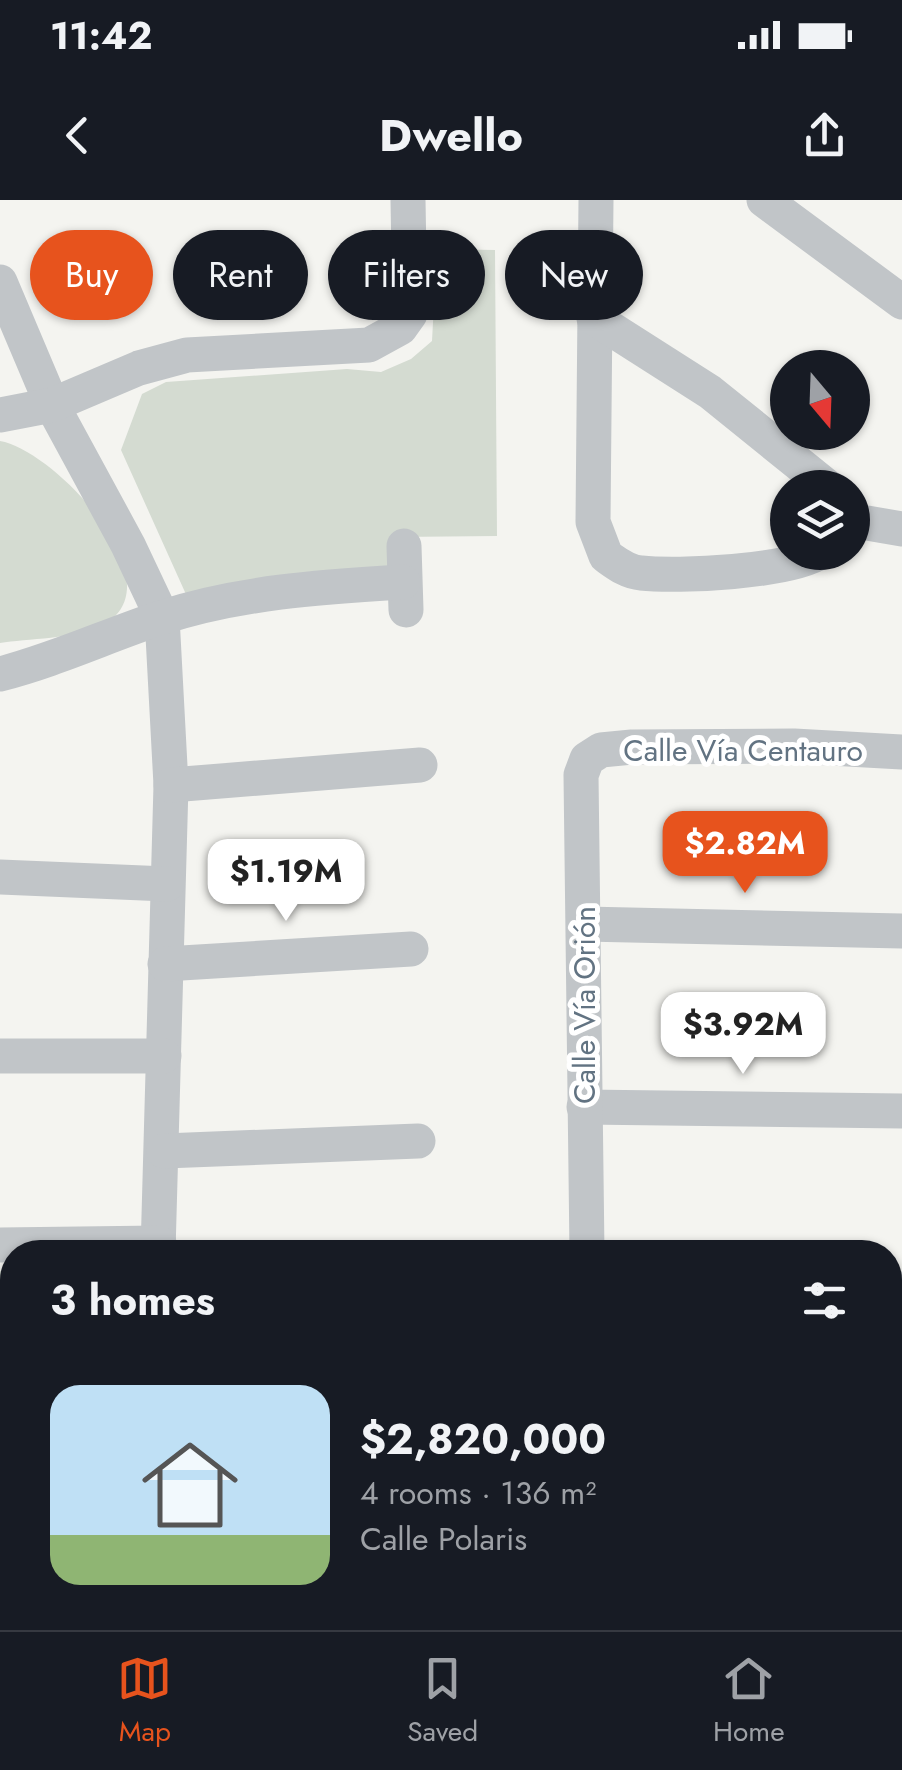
<!DOCTYPE html>
<html lang="en">
<head>
<meta charset="utf-8">
<style>
	:root { --surface:#171b24; --page:#20242c; --text:#f1f3f6; --muted:#9ea1a6; --line:#363941; --accent:#e7531d }
	body { margin:0; font-family:Jost,sans-serif; background:var(--page); color:var(--text); height:100vh; display:flex; flex-direction:column; font-size:38px; white-space:nowrap }
	* { box-sizing:border-box; margin:0 }
	p { font-size:32px; color:var(--muted) }
	.icon { flex:none; width:55px; height:55px; fill:none; stroke:currentColor; stroke-width:2; stroke-linecap:round; stroke-linejoin:round }
	.map { position:relative; flex:1; overflow:hidden }
	.sheet { position:absolute; left:0px; top:1040px; width:902px; height:390px; display:flex; flex-direction:column; background:var(--surface); border-radius:40px 40px 0 0; box-shadow:0 2px 8px #0004 }
	.sheet>* { flex:none }
	.hud { position:absolute; left:30px; top:30px; width:842px; height:90px; display:flex; gap:20px }
	.needle { width:65px; rotate:161deg }
	.fabs { position:absolute; left:770px; top:150px; display:grid; gap:20px }
	.fabs a { display:grid; place-items:center; width:100px; height:100px; border-radius:50%; background:var(--surface); box-shadow:0 2px 8px #0004; font-size:50px }
	.price { position:absolute; translate:-50% -85px; padding:0 22px; border-radius:20px; background:#fff; color:#222; font-size:32px; line-height:65px; filter:drop-shadow(0 2px 5px #0008) }
	.price::after { content:''; position:absolute; left:50%; top:60px; width:30px; height:22px; margin-left:-15px; background:inherit; clip-path:polygon(0 0,100% 0,50% 100%) }
	.price.current { background:var(--accent); color:#fff }
	ul { padding:0; list-style:none }
	li { display:flex; align-items:center; gap:30px; height:250px; padding:0 50px }
	li+li { border-top:2px solid var(--line) }
	li span { display:grid; place-items:center; flex:none; width:280px; height:200px; border-radius:30px; color:#555 }
	li>.icon { margin-inline-start:auto }
	span .icon { width:120px; height:120px; fill:#fffc; stroke-width:1 }
	li b { font-size:42px }
	h2 { display:flex; justify-content:space-between; align-items:center; height:120px; padding:0 50px; font-size:42px }
	.tag { padding:0 35px; border-radius:45px; background:var(--surface); box-shadow:0 2px 8px #0004; font-size:35px; line-height:90px }
	.tag.current { background:var(--accent); color:#fff }
	.status { display:flex; justify-content:space-between; align-items:center; height:70px; padding:0 50px; background:var(--surface); direction:ltr }
	.status svg { height:28px; fill:currentColor }
	header { display:flex; justify-content:space-between; align-items:center; height:130px; padding:0 50px; background:var(--surface); font-size:45px; font-weight:700 }
	.dock { display:flex; justify-content:space-around; align-items:center; height:140px; border-top:2px solid var(--line); background:var(--surface); font-size:28px; color:var(--muted) }
	.dock a { display:grid; justify-items:center; gap:5px }
	.dock .current { color:var(--accent) }
	.map>svg:first-child { display:block }
	.green { fill:#d4dbd1 }
	.lines { fill:none; stroke-linecap:round; stroke-linejoin:round }
	.minor { stroke:#c1c5c8; stroke-width:35 }
	.labels { text-anchor:middle; dominant-baseline:central; stroke-width:10; stroke-linejoin:round; paint-order:stroke }
	.street-label { font-size:30px; fill:#627382; stroke:#fff }
</style>
</head>
<body>
<div class="status"><b>11:42</b><svg viewBox="0 0 49 12"><path d="M0 12V9h3v3zM5 12V6h3v6zM10 12V3h3v9zM15 12V0h3v12zM26 1h20v11H26zM47 4h2v5h-2z"/></svg></div>
<header><svg class="icon" aria-label="back" viewBox="0 0 24 24"><path d="M15 5l-7 7 7 7"/></svg>Dwello<svg class="icon" aria-label="share" viewBox="0 0 24 24"><path d="M12 15V3M7 8l5-5 5 5M5 13v7h14v-7"/></svg></header>
<div class="map">
<svg width="902" height="1430" viewBox="0 0 902 1430">
	<rect width="100%" height="100%" fill="#f4f4f0"/>
	<g class="green">
		<polygon points="437,49 495,50 497,336 397,337 396,381 189,401 121,250 142,194 166,182 347,169 381,172 411,159 432,141"/>
		<path d="M0 241C57 251 183 388 99 427 77 438 26 439 0 443Z"/>
		<polygon points="0,1071 12,1071 12,1235 0,1230"/>
	</g>
	<g class="lines">
		<g class="minor">
			<path d="M596 0 593 322 606 356C616 363 627 372 641 373 678 377 790 372 820 352"/>
			<polyline points="764,0 902,102"/>
			<polyline points="0,82 52,205 128,345 162,417 171,585 158,1052"/>
			<polyline points="594,118 710,192 829,288"/>
			<polyline points="0,215 52,205 139,168 187,155 369,145 400,128 410,114 408,0"/>
			<polyline points="867,323 902,329"/>
			<polyline points="404,346 406,410"/>
			<path d="M0 474C55 460 106 436 160 418 239 392 322 387 403 382"/>
			<polyline points="171,585 420,565"/>
			<polyline points="0,677 167,684"/>
			<polyline points="585,724 902,731"/>
			<polyline points="165,764 411,749"/>
			<polyline points="0,856 164,856"/>
			<polyline points="584,907 902,911"/>
			<polyline points="164,951 418,941"/>
			<polyline points="0,1045 159,1043"/>
			<polyline points="587,1052 581,575 587,559 601,550 632,547 794,546 902,552"/>
			<polyline points="890,1089 902,1089"/>
			<polyline points="890,1150 902,1128"/>
			<polyline points="0,1260 12,1271"/>
			<polyline points="890,1347 902,1350"/>
			<polyline points="399,1418 399,1430"/>
			<polyline points="581,1418 582,1430"/>
			<polyline points="27,1430 36,1418"/>
			<polyline points="730,1430 734,1418"/>
			<polyline points="763,1430 766,1418"/>
		</g>
	</g>
	<g class="labels">
		<g class="street-label">
			<text x="743" y="550">Calle Vía Centauro</text>
			<text transform="translate(584 805) rotate(-90)">Calle Vía Orión</text>
		</g>
	</g>
</svg>
<div class="fabs">
<a><svg class="needle" viewBox="-14 -14 28 28"><path d="M0-13l5 13h-10z" fill="#e53935"/><path d="M0 13l5-13h-10z" fill="#9ea1a6"/></svg></a>
<a><svg class="icon" aria-label="layers" viewBox="0 0 24 24"><path d="M12 4l9 5-9 5-9-5zM3 14l9 5 9-5"/></svg></a>
</div>
<b class="price current" style="left:745px;top:696px">$2.82M</b>
<b class="price" style="left:286px;top:724px">$1.19M</b>
<b class="price" style="left:743px;top:877px">$3.92M</b>
<div class="hud">
<a class="tag current">Buy</a>
<a class="tag">Rent</a>
<a class="tag">Filters</a>
<a class="tag">New</a>
</div>
<section class="sheet">
<h2>3 homes<svg class="icon" aria-label="filters" viewBox="0 0 24 24"><path d="M4 7h16M4 17h16"/><circle cx="9" cy="7" r="2"/><circle cx="15" cy="17" r="2"/></svg></h2>
<ul>
<li><span style="background:linear-gradient(#bfe0f5 75%,#8fb573 0)"><svg class="icon" aria-label="home" viewBox="0 0 24 24"><path d="M3 11l9-7 9 7M6 9v11h12V9"/></svg></span><div><b>$2,820,000</b><p>4 rooms · 136 m²</p><p>Calle Polaris</p></div></li>
</ul>
</section>
</div>
<nav class="dock">
<a class="current"><svg class="icon" aria-label="map" viewBox="0 0 24 24"><path d="M3 6l6-2 6 2 6-2v14l-6 2-6-2-6 2zM9 4v14M15 6v14"/></svg>Map</a>
<a><svg class="icon" aria-label="saved" viewBox="0 0 24 24"><path d="M7 4h10v16l-5-4-5 4z"/></svg>Saved</a>
<a><svg class="icon" aria-label="home" viewBox="0 0 24 24"><path d="M3 11l9-7 9 7M6 9v11h12V9"/></svg>Home</a>
</nav>
</body>
</html>
